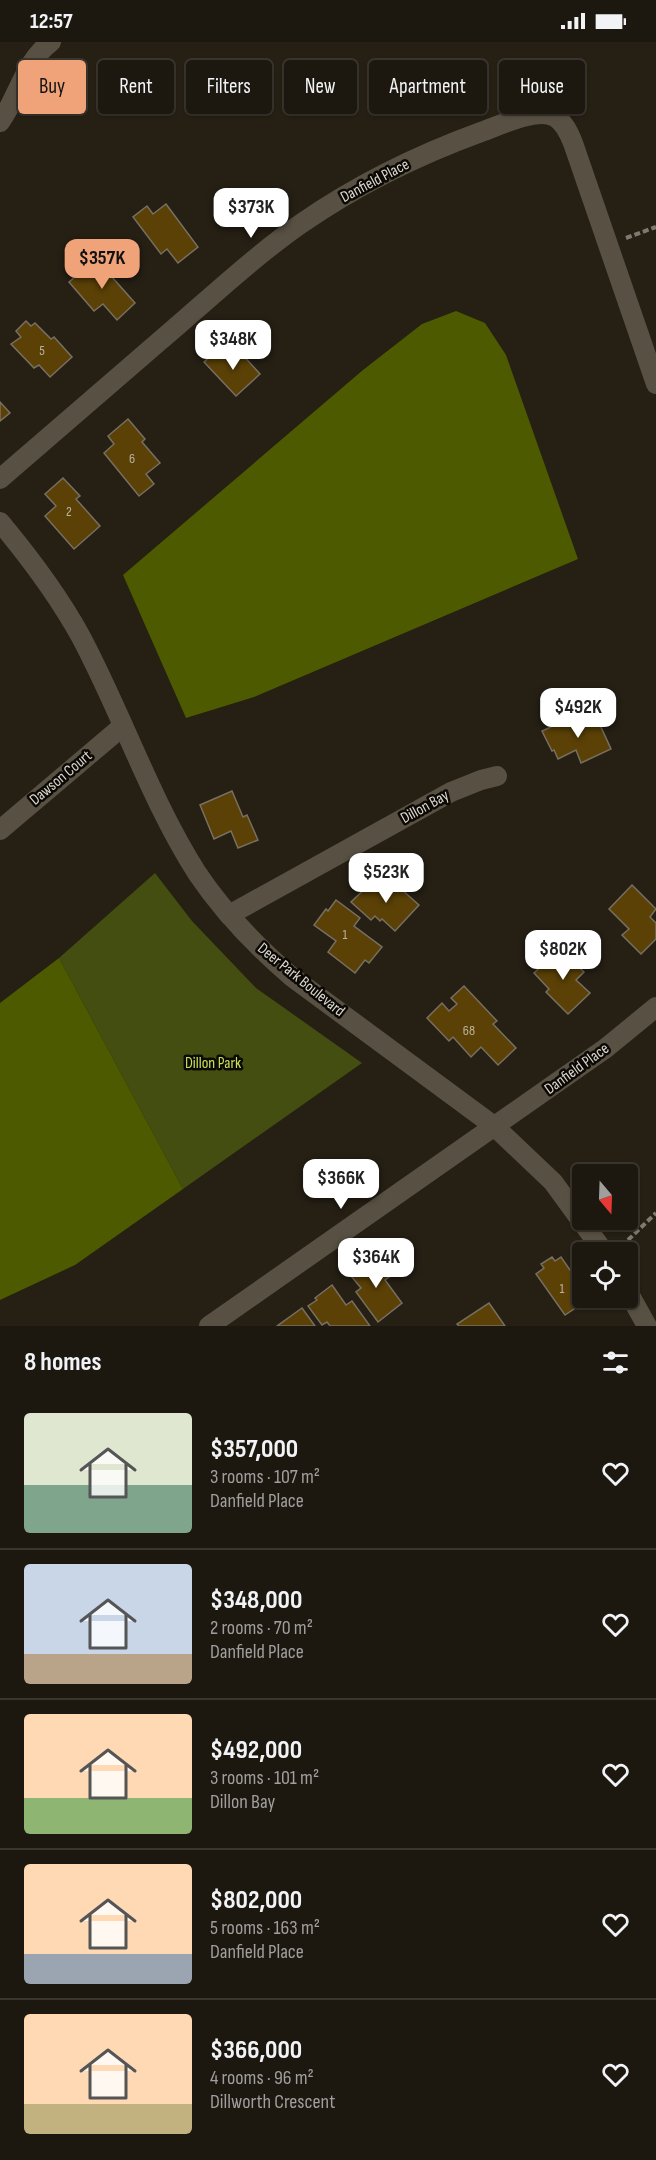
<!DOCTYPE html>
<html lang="en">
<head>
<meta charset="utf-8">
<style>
	:root { --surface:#1c170f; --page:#252018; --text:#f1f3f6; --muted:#a09f9e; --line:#3a362f; --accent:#f0a279 }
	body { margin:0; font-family:"Sofia Sans Condensed",sans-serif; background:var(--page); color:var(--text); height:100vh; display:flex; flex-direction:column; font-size:22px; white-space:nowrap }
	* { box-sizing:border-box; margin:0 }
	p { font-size:20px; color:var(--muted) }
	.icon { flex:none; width:33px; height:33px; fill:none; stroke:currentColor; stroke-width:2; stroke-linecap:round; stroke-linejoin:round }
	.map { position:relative; height:1284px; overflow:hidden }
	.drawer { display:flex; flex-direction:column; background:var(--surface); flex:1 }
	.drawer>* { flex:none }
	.hud { position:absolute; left:18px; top:18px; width:621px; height:54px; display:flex; gap:12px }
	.needle { width:39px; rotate:161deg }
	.controls { position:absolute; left:572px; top:1122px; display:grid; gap:12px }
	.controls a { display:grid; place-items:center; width:66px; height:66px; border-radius:6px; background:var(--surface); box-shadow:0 2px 4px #0004,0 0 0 2px var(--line); font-size:30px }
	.price { position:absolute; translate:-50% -51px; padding:0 14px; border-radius:12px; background:#fff; color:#222; font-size:20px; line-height:39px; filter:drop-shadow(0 2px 3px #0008) }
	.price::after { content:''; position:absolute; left:50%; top:36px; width:18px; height:14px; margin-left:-9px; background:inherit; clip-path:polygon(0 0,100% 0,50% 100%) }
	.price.current { background:var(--accent); color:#111 }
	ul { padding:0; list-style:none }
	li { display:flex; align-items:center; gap:18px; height:150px; padding:0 24px }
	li+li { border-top:2px solid var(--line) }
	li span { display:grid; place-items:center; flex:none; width:168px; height:120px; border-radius:6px; color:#555 }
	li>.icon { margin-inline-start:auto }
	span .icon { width:72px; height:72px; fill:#fffc; stroke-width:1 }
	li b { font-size:26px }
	h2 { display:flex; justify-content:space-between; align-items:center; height:72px; padding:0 24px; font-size:26px }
	.pill { padding:0 21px; border-radius:6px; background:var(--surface); box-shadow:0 2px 4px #0004,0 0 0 2px var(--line); font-size:21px; line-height:54px }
	.pill.current { background:var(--accent); color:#111 }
	.status { display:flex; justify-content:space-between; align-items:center; height:42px; padding:0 30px; background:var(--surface); direction:ltr }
	.status svg { height:16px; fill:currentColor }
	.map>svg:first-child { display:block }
	.green { fill:#444e10 }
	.forest { fill:#4e5a00 }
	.building { fill:#5b4106; stroke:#776f62; stroke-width:1.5 }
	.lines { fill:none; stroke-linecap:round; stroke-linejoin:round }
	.path { stroke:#7f7a71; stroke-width:4; stroke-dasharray:6 3; stroke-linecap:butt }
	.minor { stroke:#575043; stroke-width:20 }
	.labels { text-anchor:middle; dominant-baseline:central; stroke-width:5; stroke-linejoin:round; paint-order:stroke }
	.number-label { font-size:14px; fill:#bbb29e }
	.street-label { font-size:16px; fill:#dbd7d0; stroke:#0c0905 }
	.park-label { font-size:16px; fill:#c8e05a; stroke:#0c0905 }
</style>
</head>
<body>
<div class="status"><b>12:57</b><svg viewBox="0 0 49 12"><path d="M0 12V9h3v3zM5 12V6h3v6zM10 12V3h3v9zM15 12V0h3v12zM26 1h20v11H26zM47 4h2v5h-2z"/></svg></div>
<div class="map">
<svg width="656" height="1284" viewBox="0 0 656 1284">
	<rect width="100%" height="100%" fill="#251f14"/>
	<polygon class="green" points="155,831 192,879 256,946 362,1021 183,1147 59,916"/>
	<g class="forest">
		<polygon points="456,269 485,281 506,313 578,517 254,655 186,676 123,533 363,328 422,282"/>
		<polygon points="59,916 183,1147 75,1223 0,1258 0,961"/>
	</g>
	<g class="building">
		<polygon points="166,162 198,205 178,221 167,207 161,212 133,175 147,164 153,172"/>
		<polygon points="96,217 135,261 117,278 103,262 94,269 69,240"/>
		<polygon points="26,279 31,284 35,281 51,297 54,295 72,315 50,335 39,323 34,326 11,302 21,295 16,289"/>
		<polygon points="218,307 231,321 241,311 260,332 236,354 204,320"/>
		<polygon points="0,360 10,371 0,379"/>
		<polygon points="128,377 145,397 142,400 160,421 146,432 154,442 139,454 104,411 114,402 108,394"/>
		<polygon points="63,436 80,454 76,457 100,484 74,507 45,474 56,464 45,452"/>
		<polygon points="595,672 611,707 581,721 576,708 558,717 554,708 552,709 542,689 568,677 571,684"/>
		<polygon points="232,749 243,775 247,773 258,798 238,806 231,789 214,797 200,763"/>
		<polygon points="391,838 419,863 395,889 382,877 380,879 375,874 371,878 351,860 373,839 383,847"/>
		<polygon points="632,843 656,867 650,875 656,881 656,897 641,912 622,893 629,887 609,867"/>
		<polygon points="336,858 360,876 354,884 382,905 369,921 365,918 355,931 328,910 336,899 314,883 326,867 328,869"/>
		<polygon points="560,907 584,930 576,938 590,951 568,972 546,950 549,947 534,931"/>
		<polygon points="464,944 497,979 493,982 516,1006 498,1023 481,1005 471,1015 453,995 449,999 427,976 442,961 449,969 457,962 451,956"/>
		<polygon points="378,1214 392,1233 385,1238 402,1261 378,1280 356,1250 361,1246 351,1234"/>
		<polygon points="552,1215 555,1219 561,1215 581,1244 574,1248 583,1261 565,1273 536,1232 544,1226 541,1222"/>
		<polygon points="332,1243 346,1263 352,1259 370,1284 330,1284 327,1280 322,1283 308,1264 317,1258 315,1256"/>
		<polygon points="489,1261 505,1284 459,1284 457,1282"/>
		<polygon points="302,1266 315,1284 277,1284"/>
	</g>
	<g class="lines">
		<g class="path">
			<polyline points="626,196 656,185"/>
			<polyline points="628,1198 656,1171"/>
		</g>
		<g class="minor">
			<path d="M0 80C19 54 24 20 51 0"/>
			<path d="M0 437C54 390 108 344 162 297 208 258 253 215 302 181 357 143 418 113 481 90 499 84 536 65 555 75 564 80 569 91 573 101L656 342"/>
			<path d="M0 480C30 516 58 553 81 595 122 672 150 757 197 831 223 870 256 904 292 935L494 1084 553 1140 604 1210"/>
			<polyline points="0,788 123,684"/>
			<polyline points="229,873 451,750 481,738 497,734"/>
			<polyline points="627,1248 647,1284"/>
			<polyline points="209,1284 606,1006 656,965"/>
		</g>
	</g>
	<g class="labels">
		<g class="number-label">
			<text x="42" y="308">5</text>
			<text x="132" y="416">6</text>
			<text x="69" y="469">2</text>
			<text x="345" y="892">1</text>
			<text x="469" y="988">68</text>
			<text x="562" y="1246">1</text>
		</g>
		<g class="street-label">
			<text transform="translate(375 139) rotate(-28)">Danfield Place</text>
			<text transform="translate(61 736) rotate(-40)">Dawson Court</text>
			<text transform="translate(425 765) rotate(-29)">Dillon Bay</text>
			<text transform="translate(301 938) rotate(39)">Deer Park Boulevard</text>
			<text transform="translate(577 1027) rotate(-36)">Danfield Place</text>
		</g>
		<g class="park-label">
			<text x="213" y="1021">Dillon Park</text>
		</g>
	</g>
</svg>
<div class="controls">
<a><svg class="needle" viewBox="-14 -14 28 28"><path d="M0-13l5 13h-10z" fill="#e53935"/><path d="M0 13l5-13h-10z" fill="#a09f9e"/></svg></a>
<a><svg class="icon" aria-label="locate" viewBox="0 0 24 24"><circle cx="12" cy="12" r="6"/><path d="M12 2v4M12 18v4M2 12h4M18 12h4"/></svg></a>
</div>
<b class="price" style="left:251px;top:197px">$373K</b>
<b class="price current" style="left:102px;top:248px">$357K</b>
<b class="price" style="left:233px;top:329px">$348K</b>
<b class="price" style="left:578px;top:697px">$492K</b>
<b class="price" style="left:386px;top:862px">$523K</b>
<b class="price" style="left:563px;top:939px">$802K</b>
<b class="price" style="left:341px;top:1168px">$366K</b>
<b class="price" style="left:376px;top:1247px">$364K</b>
<div class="hud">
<a class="pill current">Buy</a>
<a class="pill">Rent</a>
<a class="pill">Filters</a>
<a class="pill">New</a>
<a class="pill">Apartment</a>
<a class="pill">House</a>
</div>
</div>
<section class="drawer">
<h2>8 homes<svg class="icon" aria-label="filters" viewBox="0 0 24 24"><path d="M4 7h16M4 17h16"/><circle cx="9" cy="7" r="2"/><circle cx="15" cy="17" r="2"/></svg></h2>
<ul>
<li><span style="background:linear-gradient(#dfe7d0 60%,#7fa58c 0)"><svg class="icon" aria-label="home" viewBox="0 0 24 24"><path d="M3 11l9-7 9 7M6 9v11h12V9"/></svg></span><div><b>$357,000</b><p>3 rooms · 107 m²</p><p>Danfield Place</p></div><svg class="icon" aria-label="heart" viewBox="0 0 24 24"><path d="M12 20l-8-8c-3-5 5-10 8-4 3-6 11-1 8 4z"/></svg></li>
<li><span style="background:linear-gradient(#c9d6e8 75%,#b9a48a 0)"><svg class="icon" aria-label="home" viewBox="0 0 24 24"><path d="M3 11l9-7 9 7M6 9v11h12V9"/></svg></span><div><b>$348,000</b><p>2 rooms · 70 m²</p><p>Danfield Place</p></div><svg class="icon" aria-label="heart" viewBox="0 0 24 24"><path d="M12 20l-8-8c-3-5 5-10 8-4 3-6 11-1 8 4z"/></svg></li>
<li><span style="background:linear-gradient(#ffd9b3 70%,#8fb573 0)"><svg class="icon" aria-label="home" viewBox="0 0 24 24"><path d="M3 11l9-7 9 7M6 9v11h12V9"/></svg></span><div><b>$492,000</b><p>3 rooms · 101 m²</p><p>Dillon Bay</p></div><svg class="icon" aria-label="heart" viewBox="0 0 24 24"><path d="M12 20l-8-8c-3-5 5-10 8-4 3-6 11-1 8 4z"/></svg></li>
<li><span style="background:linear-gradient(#ffd9b3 75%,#9aa5b1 0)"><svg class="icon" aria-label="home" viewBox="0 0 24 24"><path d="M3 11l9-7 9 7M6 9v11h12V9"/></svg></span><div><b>$802,000</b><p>5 rooms · 163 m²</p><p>Danfield Place</p></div><svg class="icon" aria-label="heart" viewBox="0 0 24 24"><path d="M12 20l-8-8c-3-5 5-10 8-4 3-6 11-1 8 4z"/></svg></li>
<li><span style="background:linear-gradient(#ffd9b3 75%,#c2b280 0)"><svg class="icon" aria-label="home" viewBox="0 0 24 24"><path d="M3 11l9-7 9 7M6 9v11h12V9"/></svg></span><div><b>$366,000</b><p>4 rooms · 96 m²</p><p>Dillworth Crescent</p></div><svg class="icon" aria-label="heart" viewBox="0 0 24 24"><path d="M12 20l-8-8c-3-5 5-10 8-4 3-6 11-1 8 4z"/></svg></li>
</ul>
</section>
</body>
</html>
